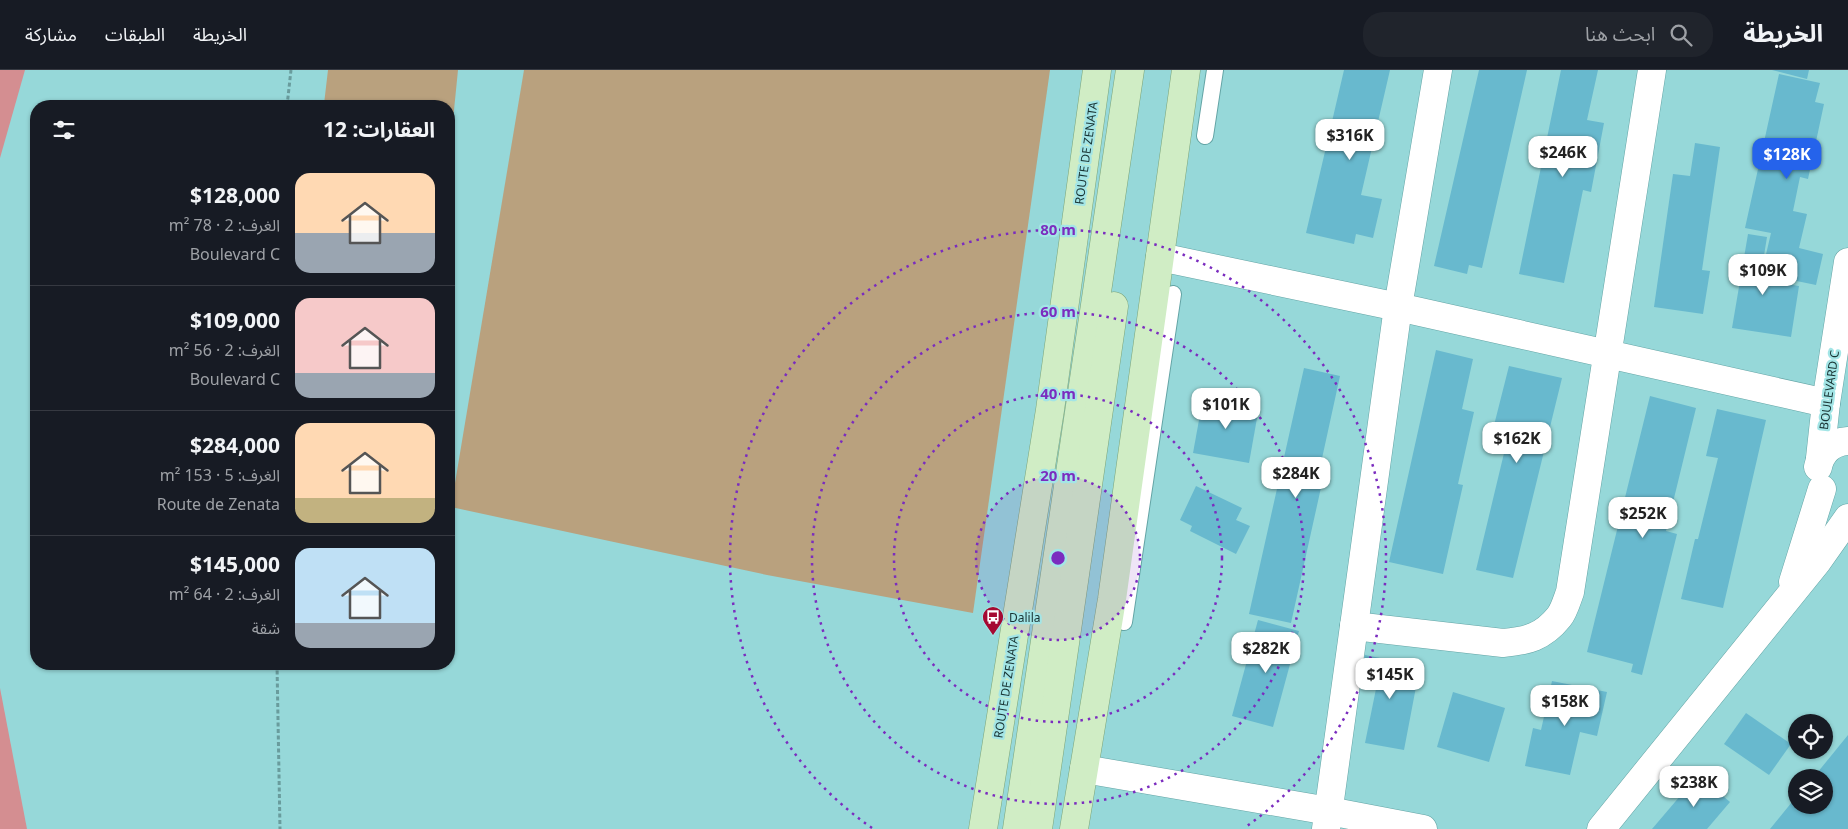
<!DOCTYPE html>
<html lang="ar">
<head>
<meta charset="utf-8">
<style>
	:root { --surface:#171b24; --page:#20242c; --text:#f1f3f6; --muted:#9ea1a6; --line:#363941; --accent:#2563eb }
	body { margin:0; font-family:"Noto Sans","Noto Sans Arabic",sans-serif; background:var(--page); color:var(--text); direction:rtl; height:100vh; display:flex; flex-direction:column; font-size:19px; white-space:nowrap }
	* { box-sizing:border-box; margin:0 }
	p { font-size:16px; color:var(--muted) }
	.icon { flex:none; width:28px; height:28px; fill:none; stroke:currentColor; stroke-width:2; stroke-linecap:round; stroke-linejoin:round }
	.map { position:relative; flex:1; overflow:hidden; direction:ltr }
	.drawer { position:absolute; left:30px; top:30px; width:425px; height:570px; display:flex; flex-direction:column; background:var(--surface); border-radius:20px; box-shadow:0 1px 4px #0004; direction:rtl }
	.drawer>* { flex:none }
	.buttons { position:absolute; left:1788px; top:644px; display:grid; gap:10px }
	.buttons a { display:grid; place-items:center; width:45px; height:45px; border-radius:50%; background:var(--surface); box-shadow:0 1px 4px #0004; font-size:25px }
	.price { position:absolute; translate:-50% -42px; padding:0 11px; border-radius:10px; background:#fff; color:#222; font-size:16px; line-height:32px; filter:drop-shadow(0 1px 2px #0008) }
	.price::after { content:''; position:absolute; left:50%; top:30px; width:15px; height:11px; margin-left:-8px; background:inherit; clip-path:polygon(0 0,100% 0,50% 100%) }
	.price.selected { background:var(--accent); color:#fff }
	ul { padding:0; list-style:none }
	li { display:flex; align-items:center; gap:15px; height:125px; padding:0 20px }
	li+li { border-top:1px solid var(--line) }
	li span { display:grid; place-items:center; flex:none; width:140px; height:100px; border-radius:15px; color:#555 }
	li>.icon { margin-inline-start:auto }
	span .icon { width:60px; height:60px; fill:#fffc; stroke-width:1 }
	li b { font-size:21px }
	h2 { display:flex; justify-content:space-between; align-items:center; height:60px; padding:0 20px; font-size:21px }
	header { display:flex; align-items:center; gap:30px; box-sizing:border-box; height:70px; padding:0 25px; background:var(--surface); border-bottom:1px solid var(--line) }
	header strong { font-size:24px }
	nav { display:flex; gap:28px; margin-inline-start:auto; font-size:18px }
	.search { width:350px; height:45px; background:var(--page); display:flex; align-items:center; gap:12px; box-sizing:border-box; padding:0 18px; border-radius:20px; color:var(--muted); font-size:19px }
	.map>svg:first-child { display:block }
	.green { fill:#b9a17e }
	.water { fill:#d48e91 }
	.building { fill:#68b9ce }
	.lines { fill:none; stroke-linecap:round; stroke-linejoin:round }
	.lane-casing { stroke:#63a4a5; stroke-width:18 }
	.street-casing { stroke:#63a4a5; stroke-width:29 }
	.primary-casing { stroke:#7ba479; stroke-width:29 }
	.path { stroke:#699c9d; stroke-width:3; stroke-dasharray:4 2.5; stroke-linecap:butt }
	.lane { stroke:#fff; stroke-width:16 }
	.street { stroke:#fff; stroke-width:28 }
	.primary { stroke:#d0edc5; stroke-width:28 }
	.ring { fill:none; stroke:#7b2cbf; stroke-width:2.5; stroke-dasharray:2.5 5 }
	.labels { text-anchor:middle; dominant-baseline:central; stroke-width:4.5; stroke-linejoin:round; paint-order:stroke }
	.street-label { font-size:12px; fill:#183333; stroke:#a3e5e6 }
	.poi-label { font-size:12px; fill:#183333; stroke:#a3e5e6; text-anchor:start }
	.centre { fill:#7b2cbf; stroke:#a3e5e6; stroke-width:2.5 }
	.ring-label { font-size:15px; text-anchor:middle; font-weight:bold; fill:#7b2cbf; stroke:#a3e5e6; stroke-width:4.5; stroke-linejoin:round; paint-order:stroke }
</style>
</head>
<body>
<header>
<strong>الخريطة</strong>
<div class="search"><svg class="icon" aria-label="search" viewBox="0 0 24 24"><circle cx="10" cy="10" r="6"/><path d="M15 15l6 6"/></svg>ابحث هنا</div>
<nav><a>الخريطة</a><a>الطبقات</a><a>مشاركة</a></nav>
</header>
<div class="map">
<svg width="1848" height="759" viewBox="0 0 1848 759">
	<rect width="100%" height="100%" fill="#96d8d9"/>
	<g class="green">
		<polygon points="328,0 458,0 453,50 449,49 449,36 345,36 324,34"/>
		<polygon points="524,0 1050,0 973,543 767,505 451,437"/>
	</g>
	<g class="water">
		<polygon points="0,0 25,0 0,88"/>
		<polygon points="0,618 27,759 0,759"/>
	</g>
	<g class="building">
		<polygon points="1344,0 1390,0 1361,125 1382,129 1373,168 1356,164 1354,174 1306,163"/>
		<polygon points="1479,0 1527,0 1482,198 1469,195 1467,204 1434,196"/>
		<polygon points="1561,0 1598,0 1587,50 1604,53 1591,122 1583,120 1564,213 1519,204"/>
		<polygon points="1772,0 1809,0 1807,9"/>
		<polygon points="1779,4 1820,13 1815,32 1824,34 1808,109 1800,107 1793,141 1807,144 1799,178 1823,184 1816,215 1782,208 1782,210 1761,206 1771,163 1745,158"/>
		<polygon points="1695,73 1720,77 1702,200 1710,201 1703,244 1654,237 1673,104 1690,106"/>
		<polygon points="1748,164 1767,167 1760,210 1799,216 1791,267 1732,258"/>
		<polygon points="1436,280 1473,289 1462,339 1474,342 1458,414 1463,415 1443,504 1389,492"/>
		<polygon points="1509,296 1562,308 1513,508 1476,500 1505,379 1489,375"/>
		<polygon points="1304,298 1340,306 1321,393 1326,395 1291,553 1249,544"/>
		<polygon points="1650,326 1696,338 1666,461 1677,464 1642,605 1631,602 1633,594 1587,582"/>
		<polygon points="1203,328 1259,337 1249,393 1193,383"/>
		<polygon points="1717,339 1766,350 1723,538 1681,529 1695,469 1698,469 1718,388 1706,386"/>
		<polygon points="1196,416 1242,438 1236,450 1250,456 1236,484 1190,461 1192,456 1180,450"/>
		<polygon points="1258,550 1299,561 1273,657 1232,646"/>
		<polygon points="1365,585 1420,596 1404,680 1365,673 1377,614 1360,611"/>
		<polygon points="1552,611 1607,622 1597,666 1580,662 1570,705 1525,696 1533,658 1541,660"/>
		<polygon points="1453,622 1505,638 1489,692 1437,677"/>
		<polygon points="1746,643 1791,674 1769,705 1724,674"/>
		<polygon points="1848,665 1848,759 1770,759 1796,727 1796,735 1824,735 1824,708 1813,708"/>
		<polygon points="1698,705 1730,732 1707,759 1652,759"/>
	</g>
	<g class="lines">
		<g class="lane-casing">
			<g id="lane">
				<polyline points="1205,66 1215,0"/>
				<polyline points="1124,552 1173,224"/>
			</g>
		</g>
		<g class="street-casing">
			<g id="street">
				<polyline points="1160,187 1398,237 1826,333"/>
				<polyline points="1820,388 1826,333 1848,192"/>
				<path d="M1818 397C1821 382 1832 372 1848 371"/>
				<polyline points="1793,512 1822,419"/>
				<path d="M1354 556 1503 573C1527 571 1543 567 1559 547 1564 541 1567 530 1570 522L1652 0"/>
				<polyline points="1084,699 1329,741 1423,759"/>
				<polyline points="1326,759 1398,237 1438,0"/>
				<polyline points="1601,759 1817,492 1848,448"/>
			</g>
		</g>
		<g class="primary-casing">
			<g id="primary">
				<polyline points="983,759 1050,340 1097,0"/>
				<polyline points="1017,759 1130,0"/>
				<polyline points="1038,759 1114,236"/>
				<polyline points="1074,759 1112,529 1186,0"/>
			</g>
		</g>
		<g class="path">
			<polyline points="287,36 291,0"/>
			<polyline points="277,594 280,759"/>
		</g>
		<use href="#lane" class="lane"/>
		<use href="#street" class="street"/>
		<use href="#primary" class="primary"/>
	</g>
	<circle cx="1058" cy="488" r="82" fill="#7b2cbf" fill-opacity=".12"/>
	<g class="ring">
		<circle cx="1058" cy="488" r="82"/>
		<circle cx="1058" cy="488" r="164"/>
		<circle cx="1058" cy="488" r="246"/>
		<path d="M872 758A328 328 0 1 1 1244 758"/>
	</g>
	<defs>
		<g id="bus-pin" transform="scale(1.125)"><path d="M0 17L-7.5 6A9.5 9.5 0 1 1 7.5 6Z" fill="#a50932" stroke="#a3e5e6"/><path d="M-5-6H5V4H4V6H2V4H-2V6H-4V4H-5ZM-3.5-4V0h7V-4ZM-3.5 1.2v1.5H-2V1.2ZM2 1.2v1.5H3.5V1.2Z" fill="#fff"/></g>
	</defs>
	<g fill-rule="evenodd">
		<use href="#bus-pin" x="993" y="547"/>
	</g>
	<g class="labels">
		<g class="street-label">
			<text transform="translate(1086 83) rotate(-82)">ROUTE DE ZENATA</text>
			<text transform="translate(1829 320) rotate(-82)">BOULEVARD C</text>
			<text transform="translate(1006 617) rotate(-81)">ROUTE DE ZENATA</text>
		</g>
		<g class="poi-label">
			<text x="1009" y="547">Dalila</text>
		</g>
	</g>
	<circle cx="1058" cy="488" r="8" class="centre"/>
	<g class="ring-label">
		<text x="1058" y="165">80 m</text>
		<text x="1058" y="247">60 m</text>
		<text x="1058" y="329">40 m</text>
		<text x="1058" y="411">20 m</text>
	</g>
</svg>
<div class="buttons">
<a><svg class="icon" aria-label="locate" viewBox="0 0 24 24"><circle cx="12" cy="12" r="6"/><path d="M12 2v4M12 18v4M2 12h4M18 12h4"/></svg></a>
<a><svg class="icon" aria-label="layers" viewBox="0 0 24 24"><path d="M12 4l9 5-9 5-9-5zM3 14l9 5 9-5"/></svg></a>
</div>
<b class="price" style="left:1350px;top:91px">$316K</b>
<b class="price" style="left:1563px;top:108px">$246K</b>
<b class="price selected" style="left:1787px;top:110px">$128K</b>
<b class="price" style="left:1763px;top:226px">$109K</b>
<b class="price" style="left:1226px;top:360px">$101K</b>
<b class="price" style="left:1517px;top:394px">$162K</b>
<b class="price" style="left:1296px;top:429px">$284K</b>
<b class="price" style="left:1643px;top:469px">$252K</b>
<b class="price" style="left:1266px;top:604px">$282K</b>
<b class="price" style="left:1390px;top:630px">$145K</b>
<b class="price" style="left:1565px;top:657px">$158K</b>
<b class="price" style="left:1694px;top:738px">$238K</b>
<section class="drawer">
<h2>العقارات: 12<svg class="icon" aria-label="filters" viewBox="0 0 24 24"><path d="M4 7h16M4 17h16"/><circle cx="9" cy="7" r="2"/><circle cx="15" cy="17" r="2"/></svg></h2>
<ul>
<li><span style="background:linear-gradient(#ffd9b3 60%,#9aa5b1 0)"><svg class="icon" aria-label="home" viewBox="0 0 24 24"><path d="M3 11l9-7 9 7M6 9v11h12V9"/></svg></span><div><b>$128,000</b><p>الغرف: 2 · 78 m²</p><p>Boulevard C</p></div></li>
<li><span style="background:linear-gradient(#f6c9c9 75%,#9aa5b1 0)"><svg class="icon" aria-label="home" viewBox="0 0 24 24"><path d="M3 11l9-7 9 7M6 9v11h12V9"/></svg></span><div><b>$109,000</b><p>الغرف: 2 · 56 m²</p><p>Boulevard C</p></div></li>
<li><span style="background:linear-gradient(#ffd9b3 75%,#c2b280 0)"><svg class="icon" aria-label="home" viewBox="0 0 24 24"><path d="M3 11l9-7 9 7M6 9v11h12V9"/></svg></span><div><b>$284,000</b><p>الغرف: 5 · 153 m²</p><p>Route de Zenata</p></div></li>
<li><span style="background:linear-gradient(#bfe0f5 75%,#9aa5b1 0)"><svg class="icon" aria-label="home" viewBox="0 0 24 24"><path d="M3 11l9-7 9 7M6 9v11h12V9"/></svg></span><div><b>$145,000</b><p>الغرف: 2 · 64 m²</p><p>شقة</p></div></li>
</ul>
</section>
</div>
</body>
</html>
